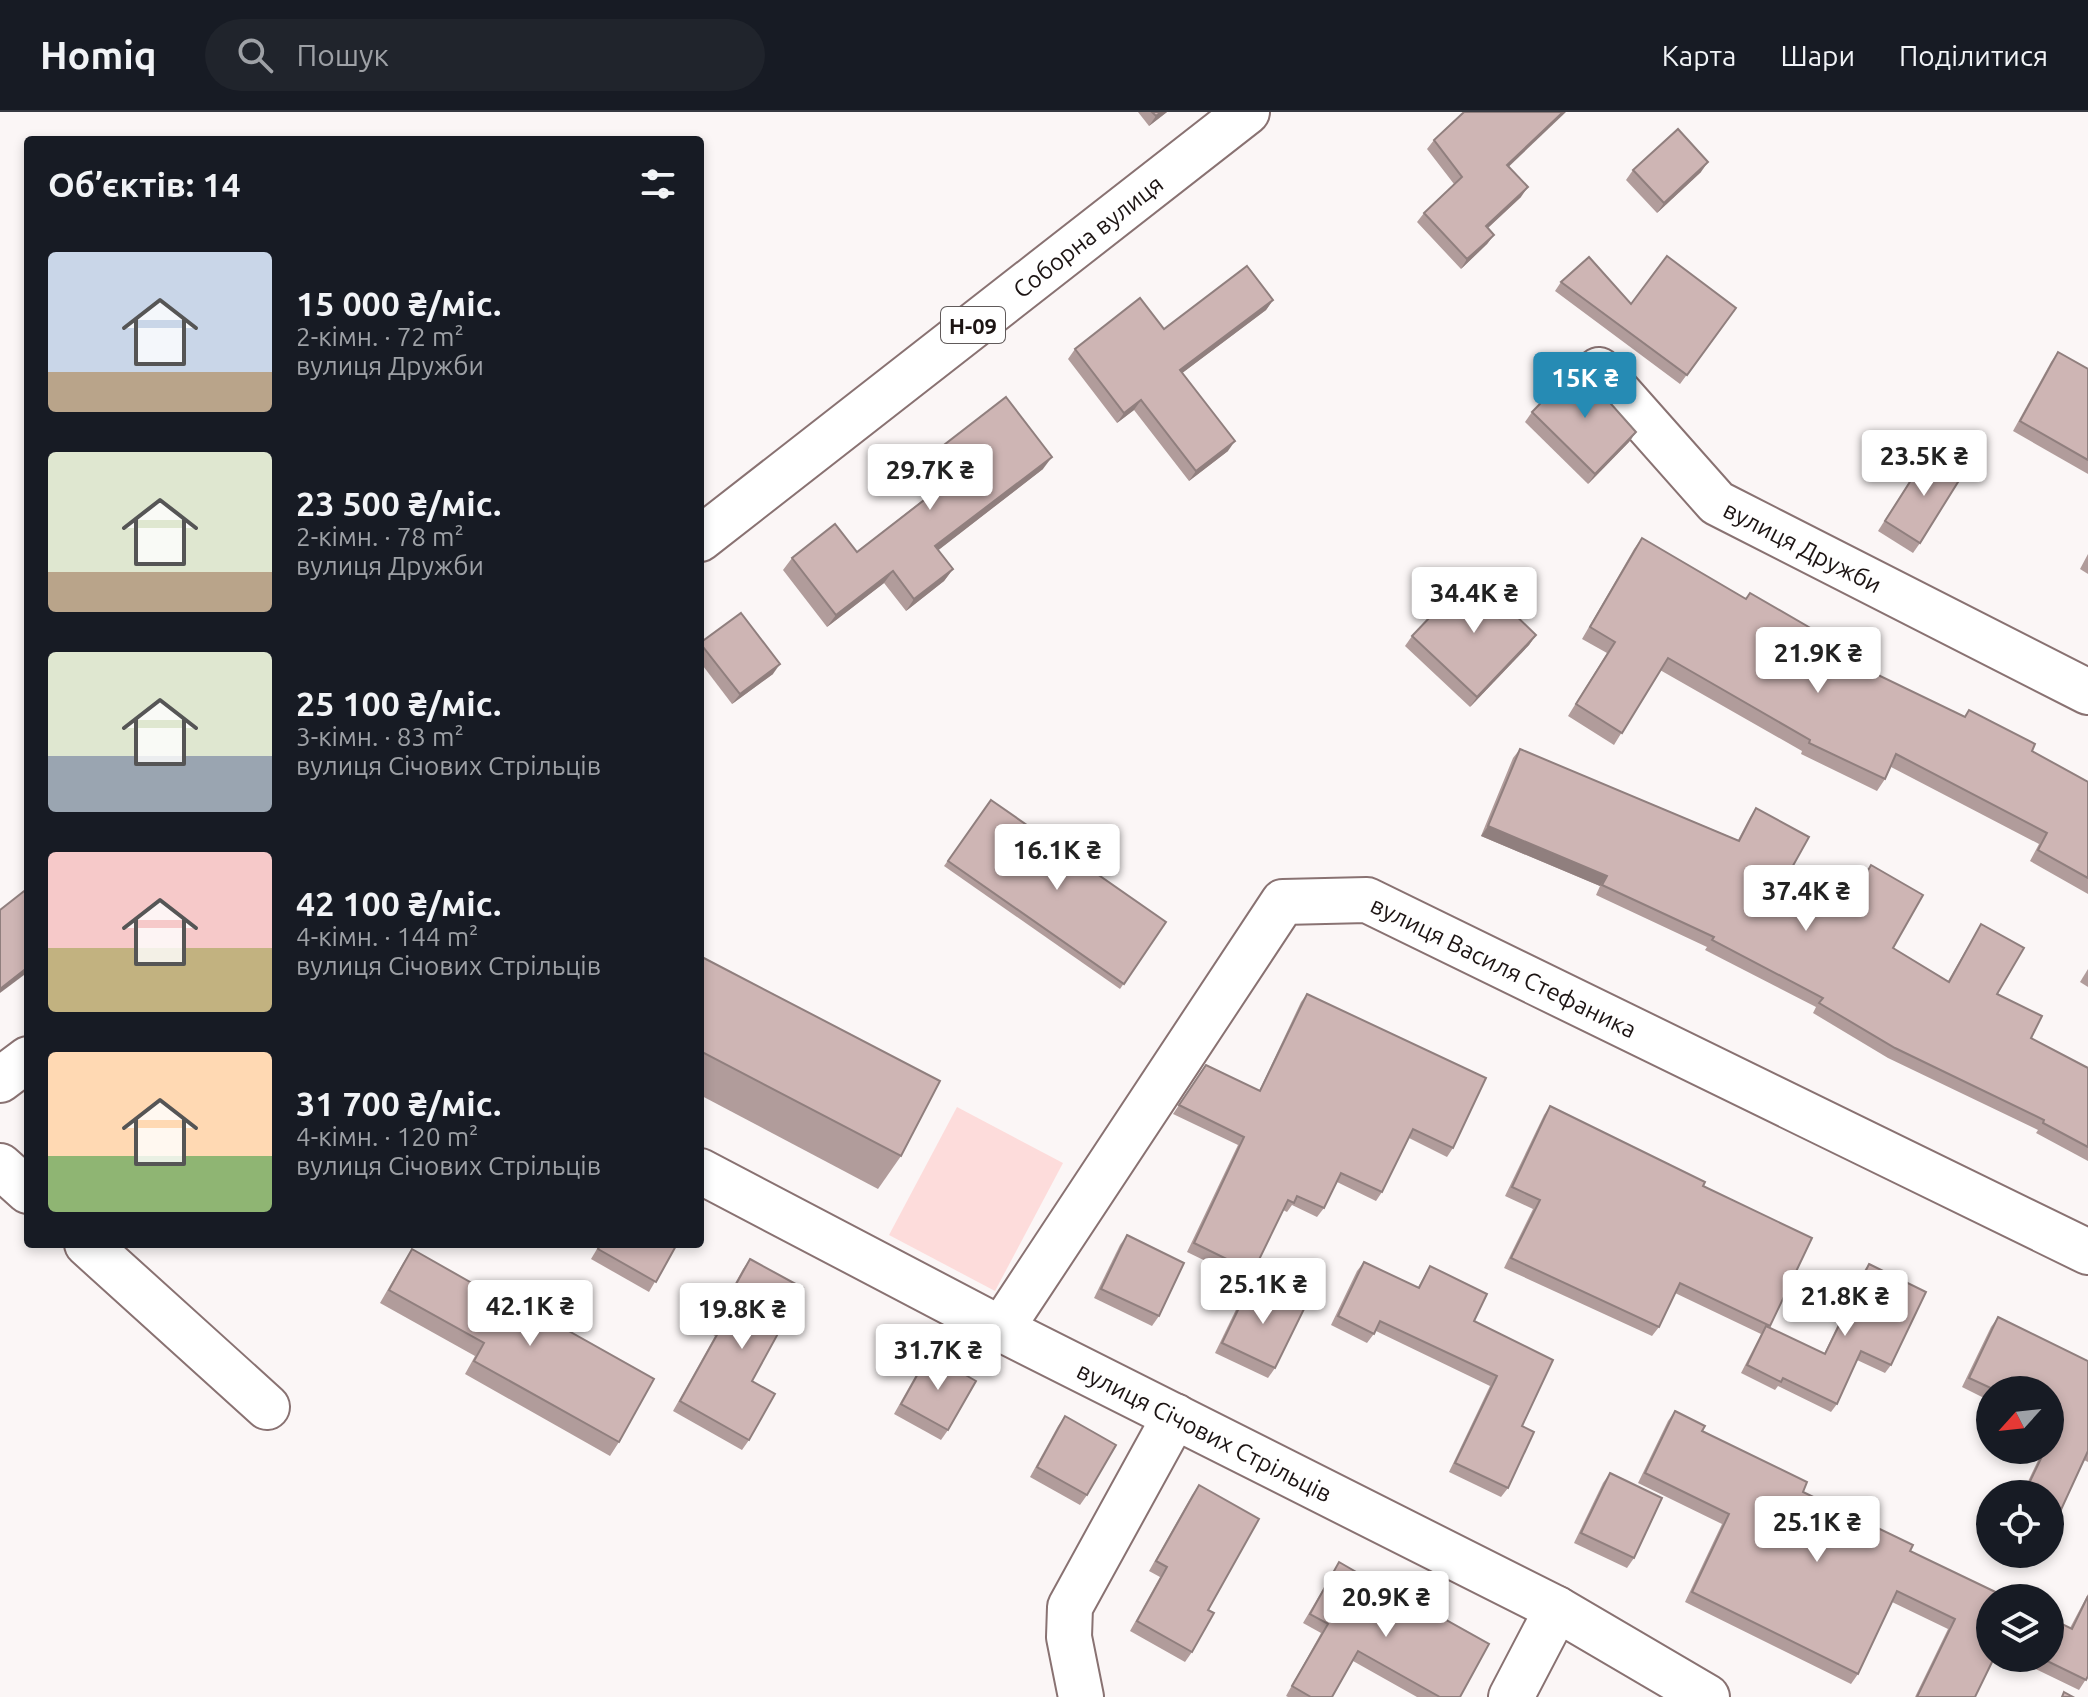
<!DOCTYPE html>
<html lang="uk">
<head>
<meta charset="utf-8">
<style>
	:root { --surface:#171b24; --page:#20242c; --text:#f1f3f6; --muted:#9ea1a6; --line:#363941; --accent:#268bb4 }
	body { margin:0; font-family:Ubuntu,sans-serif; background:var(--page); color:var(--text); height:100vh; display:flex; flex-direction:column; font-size:30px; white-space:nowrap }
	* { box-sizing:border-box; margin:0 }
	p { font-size:26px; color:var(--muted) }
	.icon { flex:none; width:44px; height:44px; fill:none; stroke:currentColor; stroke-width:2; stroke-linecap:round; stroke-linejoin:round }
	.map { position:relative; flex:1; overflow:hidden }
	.drawer { position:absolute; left:24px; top:24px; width:680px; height:1112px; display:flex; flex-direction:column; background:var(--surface); border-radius:8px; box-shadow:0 4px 12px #0003 }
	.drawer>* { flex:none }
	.needle { width:52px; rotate:243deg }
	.buttons { position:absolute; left:1976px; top:1264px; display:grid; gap:16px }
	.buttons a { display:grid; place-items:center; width:88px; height:88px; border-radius:50%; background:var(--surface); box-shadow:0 4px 12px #0003; font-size:40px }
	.price { position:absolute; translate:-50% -68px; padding:0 18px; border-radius:8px; background:#fff; color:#222; font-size:26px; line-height:52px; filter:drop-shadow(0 2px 4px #0008) }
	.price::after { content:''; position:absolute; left:50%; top:48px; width:24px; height:18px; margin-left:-12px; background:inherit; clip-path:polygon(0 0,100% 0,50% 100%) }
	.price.selected { background:var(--accent); color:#fff }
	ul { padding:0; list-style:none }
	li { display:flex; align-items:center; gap:24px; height:200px; padding:0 24px }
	li span { display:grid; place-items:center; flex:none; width:224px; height:160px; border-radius:8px; color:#555 }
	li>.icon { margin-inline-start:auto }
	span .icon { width:96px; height:96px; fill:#fffc; stroke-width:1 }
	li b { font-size:34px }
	h2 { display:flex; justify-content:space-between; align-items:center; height:96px; padding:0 24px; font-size:34px }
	header { display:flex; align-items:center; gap:48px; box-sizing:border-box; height:112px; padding:0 40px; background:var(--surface); border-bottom:2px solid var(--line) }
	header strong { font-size:38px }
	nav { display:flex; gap:44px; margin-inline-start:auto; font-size:28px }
	.search { width:560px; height:72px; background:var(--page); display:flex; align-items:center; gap:20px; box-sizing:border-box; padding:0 28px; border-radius:44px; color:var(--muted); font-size:30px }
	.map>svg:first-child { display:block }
	.green { fill:#fddcdb }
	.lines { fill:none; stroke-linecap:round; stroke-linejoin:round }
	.minor-casing { stroke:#897272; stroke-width:48 }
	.major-casing { stroke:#897272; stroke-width:48 }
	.minor { stroke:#fff; stroke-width:44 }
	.major { stroke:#fff; stroke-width:44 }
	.wall { fill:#b19c9b }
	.shaded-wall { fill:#907f7e }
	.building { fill:#ceb5b4; stroke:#907f7e; stroke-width:2 }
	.labels { text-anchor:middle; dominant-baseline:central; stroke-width:7; stroke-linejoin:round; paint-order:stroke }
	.shield { fill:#fff; stroke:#605a5a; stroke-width:2 }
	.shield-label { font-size:22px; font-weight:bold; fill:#1c1413 }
	.street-label { font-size:24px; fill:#1c1413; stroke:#fff }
</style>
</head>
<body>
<header>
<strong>Homiq</strong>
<div class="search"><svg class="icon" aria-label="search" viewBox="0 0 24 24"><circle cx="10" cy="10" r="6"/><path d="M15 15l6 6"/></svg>Пошук</div>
<nav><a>Карта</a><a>Шари</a><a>Поділитися</a></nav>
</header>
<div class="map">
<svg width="2088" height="1585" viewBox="0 0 2088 1585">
	<rect width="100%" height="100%" fill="#fbf6f6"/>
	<polygon class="green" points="957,995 1063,1051 995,1179 889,1123"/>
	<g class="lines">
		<g class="minor-casing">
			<g id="minor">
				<path id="s1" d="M1599 258 1717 391 2088 580"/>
				<polyline points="0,1054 28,1079"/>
				<path id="s2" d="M700 1059 1001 1217 1557 1497 1707 1585"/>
				<polyline points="87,1132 267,1295"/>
				<path id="s3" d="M1001 1217 1283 790 1367 788 2088 1140"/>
				<polyline points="1081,1585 1069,1525 1070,1495 1175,1304"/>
				<polyline points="1511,1585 1557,1497"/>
			</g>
		</g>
		<g class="major-casing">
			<g id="major">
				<path id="s4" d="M700 427 1247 0"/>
				<polyline points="0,968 28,947"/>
			</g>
		</g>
		<use href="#minor" class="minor"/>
		<use href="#major" class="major"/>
	</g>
	<g class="wall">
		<polygon points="1138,0 1167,0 1149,14"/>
		<polygon points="1434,28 1508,55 1521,85 1488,116 1494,123 1487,132 1461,157 1417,110 1424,101 1454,72 1427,37"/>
		<polygon points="1633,58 1701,60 1657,101 1626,68"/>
		<polygon points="1561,170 1631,192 1736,196 1680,272 1555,179"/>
		<polygon points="1273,188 1266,198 1182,261 1228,339 1189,369 1134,298 1117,311 1068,247 1075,237 1164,217"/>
		<polygon points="2058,240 2088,257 2088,362 2013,319 2051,250"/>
		<polygon points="1532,300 1636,320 1629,330 1588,372 1525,310"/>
		<polygon points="922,350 1043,357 938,438 953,457 944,469 906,499 884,471 827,515 783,458 792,446 857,440 929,383 913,362"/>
		<polygon points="1922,350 1920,431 1913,441 1878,419"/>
		<polygon points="1642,426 1820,535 1964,605 1969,598 2032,639 2088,670 2088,782 2030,749 2039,732 1891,655 1885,667 1877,679 1801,642 1802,639 1660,558 1614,633 1568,604 1607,541 1582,527 1634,437"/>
		<polygon points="2088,442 2088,462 2080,457"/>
		<polygon points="1536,523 1529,533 1470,595 1405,534 1412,524"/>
		<polygon points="700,532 773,562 732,592 700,550"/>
		<polygon points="1520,637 1738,728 1750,705 1756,696 1785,768 1844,798 1871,753 1893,836 1948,869 1981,812 1997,882 2031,926 2088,956 2088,1049 2036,1021 2038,1018 1888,946 1813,901 1816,895 1705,838 1707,835 1596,783 1600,774 1481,724 1513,646"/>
		<polygon points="991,688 1166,810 1120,877 944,754"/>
		<polygon points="700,844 901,1044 878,1077 700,983"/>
		<polygon points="2088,857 2088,875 2080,870"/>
		<polygon points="1307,882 1453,1036 1447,1045 1409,1026 1382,1080 1376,1089 1337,1070 1324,1096 1317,1105 1292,1093 1287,1100 1283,1098 1253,1160 1247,1169 1187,1140 1238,1033 1173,1002 1206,953 1259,979 1301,890"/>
		<polygon points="1550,994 1703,1074 1812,1126 1769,1215 1824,1242 1863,1160 1869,1152 1891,1253 1885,1261 1857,1248 1837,1292 1831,1300 1778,1274 1775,1278 1741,1261 1761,1222 1675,1181 1659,1215 1652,1224 1504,1156 1533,1097 1505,1084 1544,1003"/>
		<polygon points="1127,1123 1159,1204 1152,1214 1094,1186 1120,1133"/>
		<polygon points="600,1132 677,1132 649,1180 591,1147"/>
		<polygon points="412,1137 619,1330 610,1344 465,1262 475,1244 380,1191 403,1151"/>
		<polygon points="750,1147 752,1269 749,1328 742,1338 673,1299 715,1224 708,1220 743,1157"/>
		<polygon points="1364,1150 1418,1175 1430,1154 1474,1209 1522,1314 1508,1376 1501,1385 1449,1360 1490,1274 1376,1219 1367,1231 1331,1213 1357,1159"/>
		<polygon points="1251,1171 1275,1256 1268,1266 1215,1241 1244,1181"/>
		<polygon points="1998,1205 2088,1249 2088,1350 2084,1348 2060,1400 2053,1410 2050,1408 2050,1382 2022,1382 2043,1338 2050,1338 2050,1323 2052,1318 2050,1317 2050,1278 1990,1278 1990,1289 1962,1275 1991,1215"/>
		<polygon points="929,1242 948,1318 941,1328 894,1302 922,1252"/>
		<polygon points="1675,1299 1702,1319 1803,1380 1910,1439 2008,1486 1975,1585 1915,1585 1948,1517 1892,1490 1858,1562 1851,1572 1685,1490 1722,1412 1638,1371 1668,1309"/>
		<polygon points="1065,1304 1087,1383 1080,1393 1030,1365 1058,1314"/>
		<polygon points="1610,1361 1634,1446 1627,1456 1574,1431 1603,1371"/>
		<polygon points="1199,1373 1208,1498 1192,1540 1185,1550 1130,1519 1160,1465 1149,1459 1192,1383"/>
		<polygon points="1339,1450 1460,1585 1417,1585 1353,1549 1332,1585 1288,1585 1286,1584 1321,1521 1303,1511"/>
		<polygon points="2088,1482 2088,1564 2079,1578 2013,1546 2050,1546 2070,1516"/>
	</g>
	<g class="shaded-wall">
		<polygon points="1161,0 1167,0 1149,14 1156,4"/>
		<polygon points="1563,0 1566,0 1500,63 1507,53"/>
		<polygon points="1708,50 1701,60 1657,101 1664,91"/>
		<polygon points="1528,75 1521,85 1479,124 1486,114"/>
		<polygon points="1494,123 1487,132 1461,157 1467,147"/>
		<polygon points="1273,188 1266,198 1173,268 1180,258"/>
		<polygon points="1141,288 1134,298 1117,311 1124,301"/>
		<polygon points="1636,320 1629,330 1588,372 1595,362"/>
		<polygon points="1235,329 1228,339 1189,369 1196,359"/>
		<polygon points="1052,345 1043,357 927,447 935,434"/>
		<polygon points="953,457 944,469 906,499 914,487"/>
		<polygon points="893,459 884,471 827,515 836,503"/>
		<polygon points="1536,523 1529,533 1470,595 1477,585"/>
		<polygon points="780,552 773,562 732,592 740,582"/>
		<polygon points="1488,714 1607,764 1600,774 1481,724"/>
		<polygon points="28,855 28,860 0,881 0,877"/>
	</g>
	<g class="building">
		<polygon points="1152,0 1161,0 1156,4"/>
		<polygon points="1464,0 1563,0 1507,53 1528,75 1486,114 1494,123 1467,147 1424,101 1462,65 1434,28"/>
		<polygon points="1678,17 1708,50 1664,91 1633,58"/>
		<polygon points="1667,144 1736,196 1687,263 1561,170 1589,145 1631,192"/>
		<polygon points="1247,154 1273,188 1180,258 1235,329 1196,359 1141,288 1124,301 1075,237 1140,186 1164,217"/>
		<polygon points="2058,240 2088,257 2088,348 2020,309"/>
		<polygon points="1582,249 1587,265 1636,320 1595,362 1532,300"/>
		<polygon points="1006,285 1052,345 935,434 953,457 914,487 893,459 836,503 792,446 835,412 857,440 941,375 922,350"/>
		<polygon points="1929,340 1963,362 1920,431 1885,409"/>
		<polygon points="1642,426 1746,487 1750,481 1826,525 1820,535 1965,605 1969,598 2035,632 2032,639 2088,670 2088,766 2038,738 2047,721 1896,642 1885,667 1809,631 1810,628 1668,546 1622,621 1576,592 1615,530 1590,515"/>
		<polygon points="1472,461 1536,523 1477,585 1412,524"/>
		<polygon points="741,501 780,552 740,582 700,531"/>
		<polygon points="1520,637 1739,729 1756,696 1809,725 1785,768 1845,799 1871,753 1923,783 1893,836 1949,870 1981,812 2024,836 1997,882 2042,904 2031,926 2088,956 2088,1035 2043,1011 2044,1008 1895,936 1819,891 1823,886 1712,828 1714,825 1602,773 1607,764 1488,714"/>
		<polygon points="991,688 1166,810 1124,872 948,749"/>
		<polygon points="28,776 28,855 0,877 0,798"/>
		<polygon points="700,844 940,969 901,1044 700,939"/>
		<polygon points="1307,882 1486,966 1453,1036 1413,1017 1382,1080 1341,1061 1324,1096 1297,1084 1294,1091 1288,1088 1253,1160 1194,1131 1244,1025 1179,993 1206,953 1260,979"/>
		<polygon points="1550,994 1705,1070 1703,1074 1812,1126 1770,1214 1680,1171 1659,1215 1511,1146 1540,1088 1512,1075"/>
		<polygon points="1127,1123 1184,1151 1159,1204 1101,1177"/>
		<polygon points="601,1132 677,1132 656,1170 598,1137"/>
		<polygon points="412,1137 507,1191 510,1186 654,1267 619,1330 474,1249 484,1231 389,1178"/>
		<polygon points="750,1147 803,1176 752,1269 775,1282 749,1328 680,1289 722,1214 715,1210"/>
		<polygon points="1364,1150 1419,1176 1430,1154 1487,1182 1474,1209 1553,1248 1522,1314 1534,1320 1508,1376 1455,1351 1497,1264 1380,1209 1374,1222 1338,1204"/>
		<polygon points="1869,1152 1926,1180 1891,1253 1861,1239 1837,1292 1783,1266 1781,1270 1747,1253 1766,1214 1825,1242"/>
		<polygon points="1251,1171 1304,1197 1275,1256 1222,1231"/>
		<polygon points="1998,1205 2088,1249 2088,1339 2060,1400 2050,1395 2050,1382 2024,1382 2045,1338 2050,1338 2050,1327 2059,1309 2050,1305 2050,1278 1995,1278 1969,1266"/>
		<polygon points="929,1242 976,1269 948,1318 901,1292"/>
		<polygon points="1675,1299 1705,1314 1702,1319 1807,1370 1803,1380 1913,1433 1910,1439 2008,1486 1990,1486 1990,1546 1994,1546 1975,1585 1917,1585 1955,1507 1897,1479 1858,1562 1692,1480 1729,1402 1645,1361"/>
		<polygon points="1065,1304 1116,1333 1087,1383 1037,1355"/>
		<polygon points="1610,1361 1662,1386 1634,1446 1581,1421"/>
		<polygon points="1199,1373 1259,1407 1208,1498 1214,1501 1192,1540 1137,1509 1167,1455 1156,1449"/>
		<polygon points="1339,1450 1429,1502 1430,1499 1489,1532 1460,1585 1440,1585 1358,1539 1332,1585 1311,1585 1292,1574 1328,1512 1310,1502"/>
		<polygon points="2088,1484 2088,1564 2086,1568 2041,1546 2050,1546 2050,1506 2072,1517"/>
		<polygon points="2064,1580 2073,1585 2062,1585"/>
	</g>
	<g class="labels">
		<rect class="shield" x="941" y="195" width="64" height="36" rx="6"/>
		<g class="shield-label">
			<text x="973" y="213">Н-09</text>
		</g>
		<g class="street-label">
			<text stroke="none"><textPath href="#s4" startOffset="492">Соборна вулиця</textPath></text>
			<text stroke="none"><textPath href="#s1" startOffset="274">вулиця Дружби</textPath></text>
			<text stroke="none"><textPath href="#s3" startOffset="748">вулиця Василя Стефаника</textPath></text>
			<text stroke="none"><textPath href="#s2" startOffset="568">вулиця Січових Стрільців</textPath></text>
		</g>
	</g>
</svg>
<div class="buttons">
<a><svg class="needle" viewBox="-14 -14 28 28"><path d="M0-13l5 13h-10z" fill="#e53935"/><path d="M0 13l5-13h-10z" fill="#9ea1a6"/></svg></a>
<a><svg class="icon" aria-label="locate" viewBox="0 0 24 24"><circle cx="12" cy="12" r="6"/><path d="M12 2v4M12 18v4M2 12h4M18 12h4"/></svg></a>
<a><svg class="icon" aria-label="layers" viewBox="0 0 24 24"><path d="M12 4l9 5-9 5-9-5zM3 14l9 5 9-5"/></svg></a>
</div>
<b class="price selected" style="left:1585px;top:308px">15K ₴</b>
<b class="price" style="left:1924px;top:386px">23.5K ₴</b>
<b class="price" style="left:930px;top:400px">29.7K ₴</b>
<b class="price" style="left:1474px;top:523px">34.4K ₴</b>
<b class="price" style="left:1818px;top:583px">21.9K ₴</b>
<b class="price" style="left:1057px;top:780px">16.1K ₴</b>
<b class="price" style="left:1806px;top:821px">37.4K ₴</b>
<b class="price" style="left:1263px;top:1214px">25.1K ₴</b>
<b class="price" style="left:1845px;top:1226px">21.8K ₴</b>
<b class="price" style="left:530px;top:1236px">42.1K ₴</b>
<b class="price" style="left:742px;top:1239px">19.8K ₴</b>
<b class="price" style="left:938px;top:1280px">31.7K ₴</b>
<b class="price" style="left:1817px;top:1452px">25.1K ₴</b>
<b class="price" style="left:1386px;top:1527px">20.9K ₴</b>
<section class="drawer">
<h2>Об’єктів: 14<svg class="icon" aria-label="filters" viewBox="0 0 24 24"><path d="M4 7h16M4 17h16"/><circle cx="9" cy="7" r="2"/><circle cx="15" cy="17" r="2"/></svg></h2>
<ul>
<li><span style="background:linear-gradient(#c9d6e8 75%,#b9a48a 0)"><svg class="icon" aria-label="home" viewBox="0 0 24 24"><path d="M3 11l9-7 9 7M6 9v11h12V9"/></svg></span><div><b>15 000 ₴/міс.</b><p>2-кімн. · 72 m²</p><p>вулиця Дружби</p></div></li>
<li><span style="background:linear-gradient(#dfe7d0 75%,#b9a48a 0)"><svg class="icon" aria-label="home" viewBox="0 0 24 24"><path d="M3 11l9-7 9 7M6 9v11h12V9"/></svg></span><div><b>23 500 ₴/міс.</b><p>2-кімн. · 78 m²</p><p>вулиця Дружби</p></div></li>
<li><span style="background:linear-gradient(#dfe7d0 65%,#9aa5b1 0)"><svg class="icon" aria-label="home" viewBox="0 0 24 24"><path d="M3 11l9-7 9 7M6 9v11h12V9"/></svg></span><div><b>25 100 ₴/міс.</b><p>3-кімн. · 83 m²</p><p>вулиця Січових Стрільців</p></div></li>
<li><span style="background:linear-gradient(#f6c9c9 60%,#c2b280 0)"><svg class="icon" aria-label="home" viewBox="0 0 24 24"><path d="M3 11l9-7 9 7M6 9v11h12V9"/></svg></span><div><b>42 100 ₴/міс.</b><p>4-кімн. · 144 m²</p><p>вулиця Січових Стрільців</p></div></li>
<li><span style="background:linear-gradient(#ffd9b3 65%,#8fb573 0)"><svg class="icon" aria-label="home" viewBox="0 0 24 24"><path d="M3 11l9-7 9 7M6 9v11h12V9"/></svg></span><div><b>31 700 ₴/міс.</b><p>4-кімн. · 120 m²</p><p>вулиця Січових Стрільців</p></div></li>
</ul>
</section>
</div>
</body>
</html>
